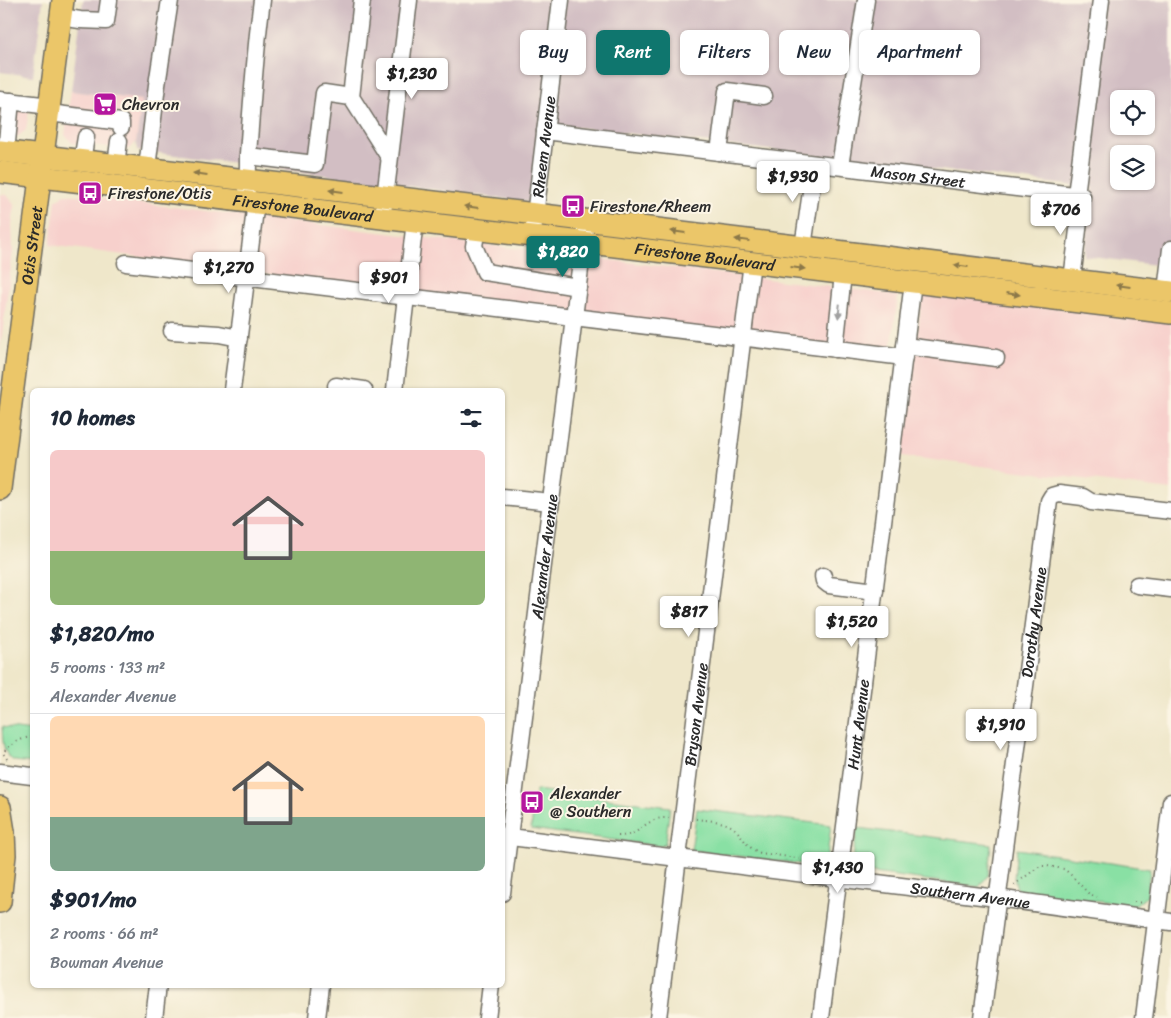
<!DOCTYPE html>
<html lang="en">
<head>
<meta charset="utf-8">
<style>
	:root { --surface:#fff; --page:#f6f6f7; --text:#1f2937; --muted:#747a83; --line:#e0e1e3; --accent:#0f766e }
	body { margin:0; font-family:Sriracha,sans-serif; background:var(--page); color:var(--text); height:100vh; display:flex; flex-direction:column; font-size:19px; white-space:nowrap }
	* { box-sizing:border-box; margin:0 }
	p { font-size:16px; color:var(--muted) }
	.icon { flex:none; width:28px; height:28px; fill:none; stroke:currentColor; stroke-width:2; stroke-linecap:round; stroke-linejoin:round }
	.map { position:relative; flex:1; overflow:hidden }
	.drawer { position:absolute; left:30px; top:388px; width:475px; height:600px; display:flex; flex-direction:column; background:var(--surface); border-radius:8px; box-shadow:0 1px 4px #0004 }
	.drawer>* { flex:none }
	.guide { position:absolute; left:520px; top:30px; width:475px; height:45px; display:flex; gap:10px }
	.fabs { position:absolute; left:1110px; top:90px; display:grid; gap:10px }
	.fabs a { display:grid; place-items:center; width:45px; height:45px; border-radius:8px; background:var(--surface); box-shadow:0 1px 4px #0004; font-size:25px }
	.price { position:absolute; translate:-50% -42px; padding:0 11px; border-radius:5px; background:#fff; color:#222; font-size:16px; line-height:32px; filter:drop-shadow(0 1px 2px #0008) }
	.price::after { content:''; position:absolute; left:50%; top:30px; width:15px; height:11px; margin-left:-8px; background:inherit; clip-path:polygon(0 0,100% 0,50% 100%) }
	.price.on { background:var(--accent); color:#fff }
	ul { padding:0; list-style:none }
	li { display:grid; align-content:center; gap:10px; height:265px; padding:0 20px }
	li+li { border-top:1px solid var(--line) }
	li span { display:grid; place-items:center; height:155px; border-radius:8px; color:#555 }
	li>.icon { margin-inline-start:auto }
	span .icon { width:90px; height:90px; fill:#fffc; stroke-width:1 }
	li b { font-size:21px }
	h2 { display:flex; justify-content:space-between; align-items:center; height:60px; padding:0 20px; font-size:21px }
	.chip { padding:0 18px; border-radius:8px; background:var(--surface); box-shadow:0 1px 4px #0004; font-size:18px; line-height:45px }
	.chip.on { background:var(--accent); color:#fff }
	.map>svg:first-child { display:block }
	.built { fill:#f7d0cc }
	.industrial { fill:#d2bec3; fill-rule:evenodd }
	.green { fill:#89e0a4; stroke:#5a8668 }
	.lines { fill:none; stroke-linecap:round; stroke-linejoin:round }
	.minor-casing { stroke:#706d63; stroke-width:19 }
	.major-casing { stroke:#706d63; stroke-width:24 }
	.path { stroke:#706d63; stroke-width:2; stroke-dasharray:1 4; stroke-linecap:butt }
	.minor { stroke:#fff; stroke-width:16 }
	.major { stroke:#ebc669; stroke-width:21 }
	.oneway { fill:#8b784a }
	.oneway2 { fill:#a0a0a0 }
	.labels { text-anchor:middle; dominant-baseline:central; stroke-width:4; stroke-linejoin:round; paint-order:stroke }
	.poi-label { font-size:16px; fill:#2b2b2b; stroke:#fcf5e5; text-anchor:start }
	.street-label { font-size:16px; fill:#2b2b2b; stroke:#fcf5e5 }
</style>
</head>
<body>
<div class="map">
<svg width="1171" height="1018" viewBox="0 0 1171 1018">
	<rect width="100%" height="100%" fill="#fcf5e5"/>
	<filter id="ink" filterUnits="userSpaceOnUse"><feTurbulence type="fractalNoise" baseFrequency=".02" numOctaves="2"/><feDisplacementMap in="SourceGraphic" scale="10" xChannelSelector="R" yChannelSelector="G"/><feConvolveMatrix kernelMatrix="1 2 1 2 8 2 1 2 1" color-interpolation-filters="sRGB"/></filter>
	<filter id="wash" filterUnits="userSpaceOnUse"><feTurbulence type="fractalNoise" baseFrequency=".0096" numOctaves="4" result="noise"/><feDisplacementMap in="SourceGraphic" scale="20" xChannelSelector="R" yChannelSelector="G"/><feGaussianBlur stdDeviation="1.12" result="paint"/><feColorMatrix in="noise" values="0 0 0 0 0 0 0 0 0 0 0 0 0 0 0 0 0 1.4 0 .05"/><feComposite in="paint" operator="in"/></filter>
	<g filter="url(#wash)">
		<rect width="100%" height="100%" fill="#efe7ca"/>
		<g class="built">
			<polygon points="71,91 142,100 136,142 130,149 72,143 65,135"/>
			<polygon points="0,93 31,97 26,130 17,137 0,135"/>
			<polygon points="0,194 7,195 15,205 12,225 13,251 0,350"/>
			<polygon points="65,194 898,295 890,358 50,245 56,200"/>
			<polygon points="923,291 1171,322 1171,490 902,456"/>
		</g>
		<g class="industrial">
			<polygon points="0,0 43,0 33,76 0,72"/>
			<path d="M83 0H1171V267L1084 256 1093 188 541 123 530 202 137 150 136 142 142 100 71 91ZM1119 99H1146V126H1119ZM1119 154H1146V181H1119Z"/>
		</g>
		<g class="green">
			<path d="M2 727 32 731V763C27 762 21 762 15 761 2 756 3 739 2 727Z"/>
			<polygon points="536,790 670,807 665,844 659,846 531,829"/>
			<polygon points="697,809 831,825 827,856 816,866 691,850"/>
			<polygon points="857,828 991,844 988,875 979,887 859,871 853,859"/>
			<polygon points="1017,849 1150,869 1147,896 1135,906 1018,892 1014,878"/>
		</g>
	</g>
	<g filter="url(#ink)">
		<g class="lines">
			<g class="minor-casing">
				<g id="minor">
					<polyline points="362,0 351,97 389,157"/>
					<polyline points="61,17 80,20 106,21 109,0"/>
					<polyline points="0,100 50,106"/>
					<polyline points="49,113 121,122 121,127"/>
					<path id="s1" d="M545 131 1082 196 1072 280"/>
					<polyline points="6,152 11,101"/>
					<polyline points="719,152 727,91 764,96"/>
					<polyline points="248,156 315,164 324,93 351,97"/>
					<polyline points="82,161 86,137"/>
					<polyline points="116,165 119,141"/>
					<polyline points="840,166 866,0"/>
					<polyline points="147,168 157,85 170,0"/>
					<path d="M247 192C248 179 248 167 248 154 252 102 255 51 262 0"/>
					<polyline points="1076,195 1101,0"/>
					<polyline points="384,206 409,0"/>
					<path id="s2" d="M534 224 561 0"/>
					<polyline points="477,228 474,246 485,272 578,287"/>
					<polyline points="803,247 815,164"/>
					<polyline points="126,263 904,357"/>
					<polyline points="1166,291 1171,249"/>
					<polyline points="172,331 219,334 239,338"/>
					<polyline points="905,346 996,358"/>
					<polyline points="835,349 843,274"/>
					<polyline points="336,386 364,390"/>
					<polyline points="232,390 256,202"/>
					<polyline points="395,390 415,221"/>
					<polyline points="502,497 551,502"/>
					<polyline points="823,576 824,581 829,585 875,591"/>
					<polyline points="1137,585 1171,589"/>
					<polyline points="0,772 32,776"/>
					<path id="s3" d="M502 836 997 898 1171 922"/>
					<path id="s4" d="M502 893 586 221"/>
					<polyline points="154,1018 158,985"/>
					<polyline points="317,1018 321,985"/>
					<polyline points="487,1018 491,985"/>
					<path id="s5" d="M658 1018 752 262"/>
					<path id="s6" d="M821 1018 913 282"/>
					<path id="s7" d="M982 1018 1049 501 1052 496 1059 494 1083 497 1091 502 1171 511"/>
					<polyline points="1144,1018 1171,802"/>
				</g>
			</g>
			<g class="major-casing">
				<g id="major">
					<polyline points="0,151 519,212 1171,292"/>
					<path id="s8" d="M0 172C391 217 781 266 1171 313"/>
					<path id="s9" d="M0 489 63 0"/>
					<polyline points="0,807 4,832 5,855 0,902"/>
				</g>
			</g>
			<g class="path">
				<path d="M7 759 3 753C10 744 21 738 32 737"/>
				<path d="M696 819C710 821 727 820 737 831 747 842 745 846 760 853L826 862"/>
				<path d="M618 836C638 836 638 828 652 821 657 818 663 818 669 818"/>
				<polyline points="1014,885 1037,868 1041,866 1047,866 1064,869 1070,874 1089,894 1097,897"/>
				<polyline points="1134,902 1144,903"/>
			</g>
			<use href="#minor" class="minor"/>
			<use href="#major" class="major"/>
		</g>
		<defs><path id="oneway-solid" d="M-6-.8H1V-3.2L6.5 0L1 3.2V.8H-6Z" transform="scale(1.25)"/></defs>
		<g class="oneway">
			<use href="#oneway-solid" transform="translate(200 174) rotate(-173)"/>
			<use href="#oneway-solid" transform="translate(336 191) rotate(-173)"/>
			<use href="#oneway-solid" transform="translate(471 207) rotate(-173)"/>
			<use href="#oneway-solid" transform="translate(678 232) rotate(-173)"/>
			<use href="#oneway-solid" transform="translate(742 240) rotate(-173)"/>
			<use href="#oneway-solid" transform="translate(961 266) rotate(-173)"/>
			<use href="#oneway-solid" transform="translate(798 268) rotate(7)"/>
			<use href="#oneway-solid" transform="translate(1123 286) rotate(-173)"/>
			<use href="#oneway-solid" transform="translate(1013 294) rotate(7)"/>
		</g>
		<use class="oneway2" href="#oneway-solid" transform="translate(839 311) rotate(96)"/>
	</g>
	<defs>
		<g id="supermarket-square" transform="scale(1.25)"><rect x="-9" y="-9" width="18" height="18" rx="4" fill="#b5179e" stroke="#fcf5e5"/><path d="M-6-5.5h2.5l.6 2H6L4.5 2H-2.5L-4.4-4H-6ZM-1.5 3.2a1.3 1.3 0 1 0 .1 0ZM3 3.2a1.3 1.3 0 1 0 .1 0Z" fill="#fff"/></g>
		<g id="bus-square" transform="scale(1.25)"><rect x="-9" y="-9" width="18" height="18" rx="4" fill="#b5179e" stroke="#fcf5e5"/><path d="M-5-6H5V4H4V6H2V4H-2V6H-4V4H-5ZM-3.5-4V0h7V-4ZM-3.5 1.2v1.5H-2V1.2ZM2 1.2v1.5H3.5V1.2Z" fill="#fff"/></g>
	</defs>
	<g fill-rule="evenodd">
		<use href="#supermarket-square" x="105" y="104"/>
		<use href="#bus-square" x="90" y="193"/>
		<use href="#bus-square" x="573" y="206"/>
		<use href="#bus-square" x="532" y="802"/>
	</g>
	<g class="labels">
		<g class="poi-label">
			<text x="122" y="104">Chevron</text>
			<text x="108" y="193">Firestone/Otis</text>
			<text x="590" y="206">Firestone/Rheem</text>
			<text x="550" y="793">Alexander<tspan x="550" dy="18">@ Southern</tspan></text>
		</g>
		<g class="street-label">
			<text stroke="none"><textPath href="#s2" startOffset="78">Rheem Avenue</textPath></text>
			<text stroke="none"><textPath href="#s1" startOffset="376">Mason Street</textPath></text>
			<text stroke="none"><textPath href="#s8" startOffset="305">Firestone Boulevard</textPath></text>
			<text stroke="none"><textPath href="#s9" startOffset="246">Otis Street</textPath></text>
			<text stroke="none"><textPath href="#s8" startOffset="710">Firestone Boulevard</textPath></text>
			<text stroke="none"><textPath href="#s4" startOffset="339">Alexander Avenue</textPath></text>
			<text stroke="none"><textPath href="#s7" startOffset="399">Dorothy Avenue</textPath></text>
			<text stroke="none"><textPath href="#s5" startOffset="306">Bryson Avenue</textPath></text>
			<text stroke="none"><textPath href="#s6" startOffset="296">Hunt Avenue</textPath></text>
			<text stroke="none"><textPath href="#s3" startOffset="472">Southern Avenue</textPath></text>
		</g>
	</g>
</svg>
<div class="fabs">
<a><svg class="icon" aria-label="locate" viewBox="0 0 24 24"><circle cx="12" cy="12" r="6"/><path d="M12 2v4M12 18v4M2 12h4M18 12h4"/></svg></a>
<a><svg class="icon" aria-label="layers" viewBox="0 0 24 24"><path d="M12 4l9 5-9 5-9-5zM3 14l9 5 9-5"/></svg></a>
</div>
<b class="price" style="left:412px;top:100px">$1,230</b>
<b class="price" style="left:793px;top:203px">$1,930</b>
<b class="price" style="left:1061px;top:236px">$706</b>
<b class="price on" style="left:563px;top:278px">$1,820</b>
<b class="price" style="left:229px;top:294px">$1,270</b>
<b class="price" style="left:389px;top:304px">$901</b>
<b class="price" style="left:689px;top:638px">$817</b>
<b class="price" style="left:852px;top:648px">$1,520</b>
<b class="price" style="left:1001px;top:751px">$1,910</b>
<b class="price" style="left:838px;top:894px">$1,430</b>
<div class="guide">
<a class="chip">Buy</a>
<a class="chip on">Rent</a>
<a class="chip">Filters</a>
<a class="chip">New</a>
<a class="chip">Apartment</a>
</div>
<section class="drawer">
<h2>10 homes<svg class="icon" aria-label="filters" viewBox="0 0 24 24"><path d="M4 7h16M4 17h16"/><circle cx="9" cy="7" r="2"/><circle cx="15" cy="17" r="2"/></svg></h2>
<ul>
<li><span style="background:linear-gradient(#f6c9c9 65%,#8fb573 0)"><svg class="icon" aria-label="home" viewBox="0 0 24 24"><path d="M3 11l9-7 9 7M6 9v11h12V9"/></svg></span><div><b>$1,820/mo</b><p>5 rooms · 133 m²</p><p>Alexander Avenue</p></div></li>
<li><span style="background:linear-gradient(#ffd9b3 65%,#7fa58c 0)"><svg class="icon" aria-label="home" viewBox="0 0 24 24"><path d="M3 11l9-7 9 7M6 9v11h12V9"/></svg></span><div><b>$901/mo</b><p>2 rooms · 66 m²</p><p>Bowman Avenue</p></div></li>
</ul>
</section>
</div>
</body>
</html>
